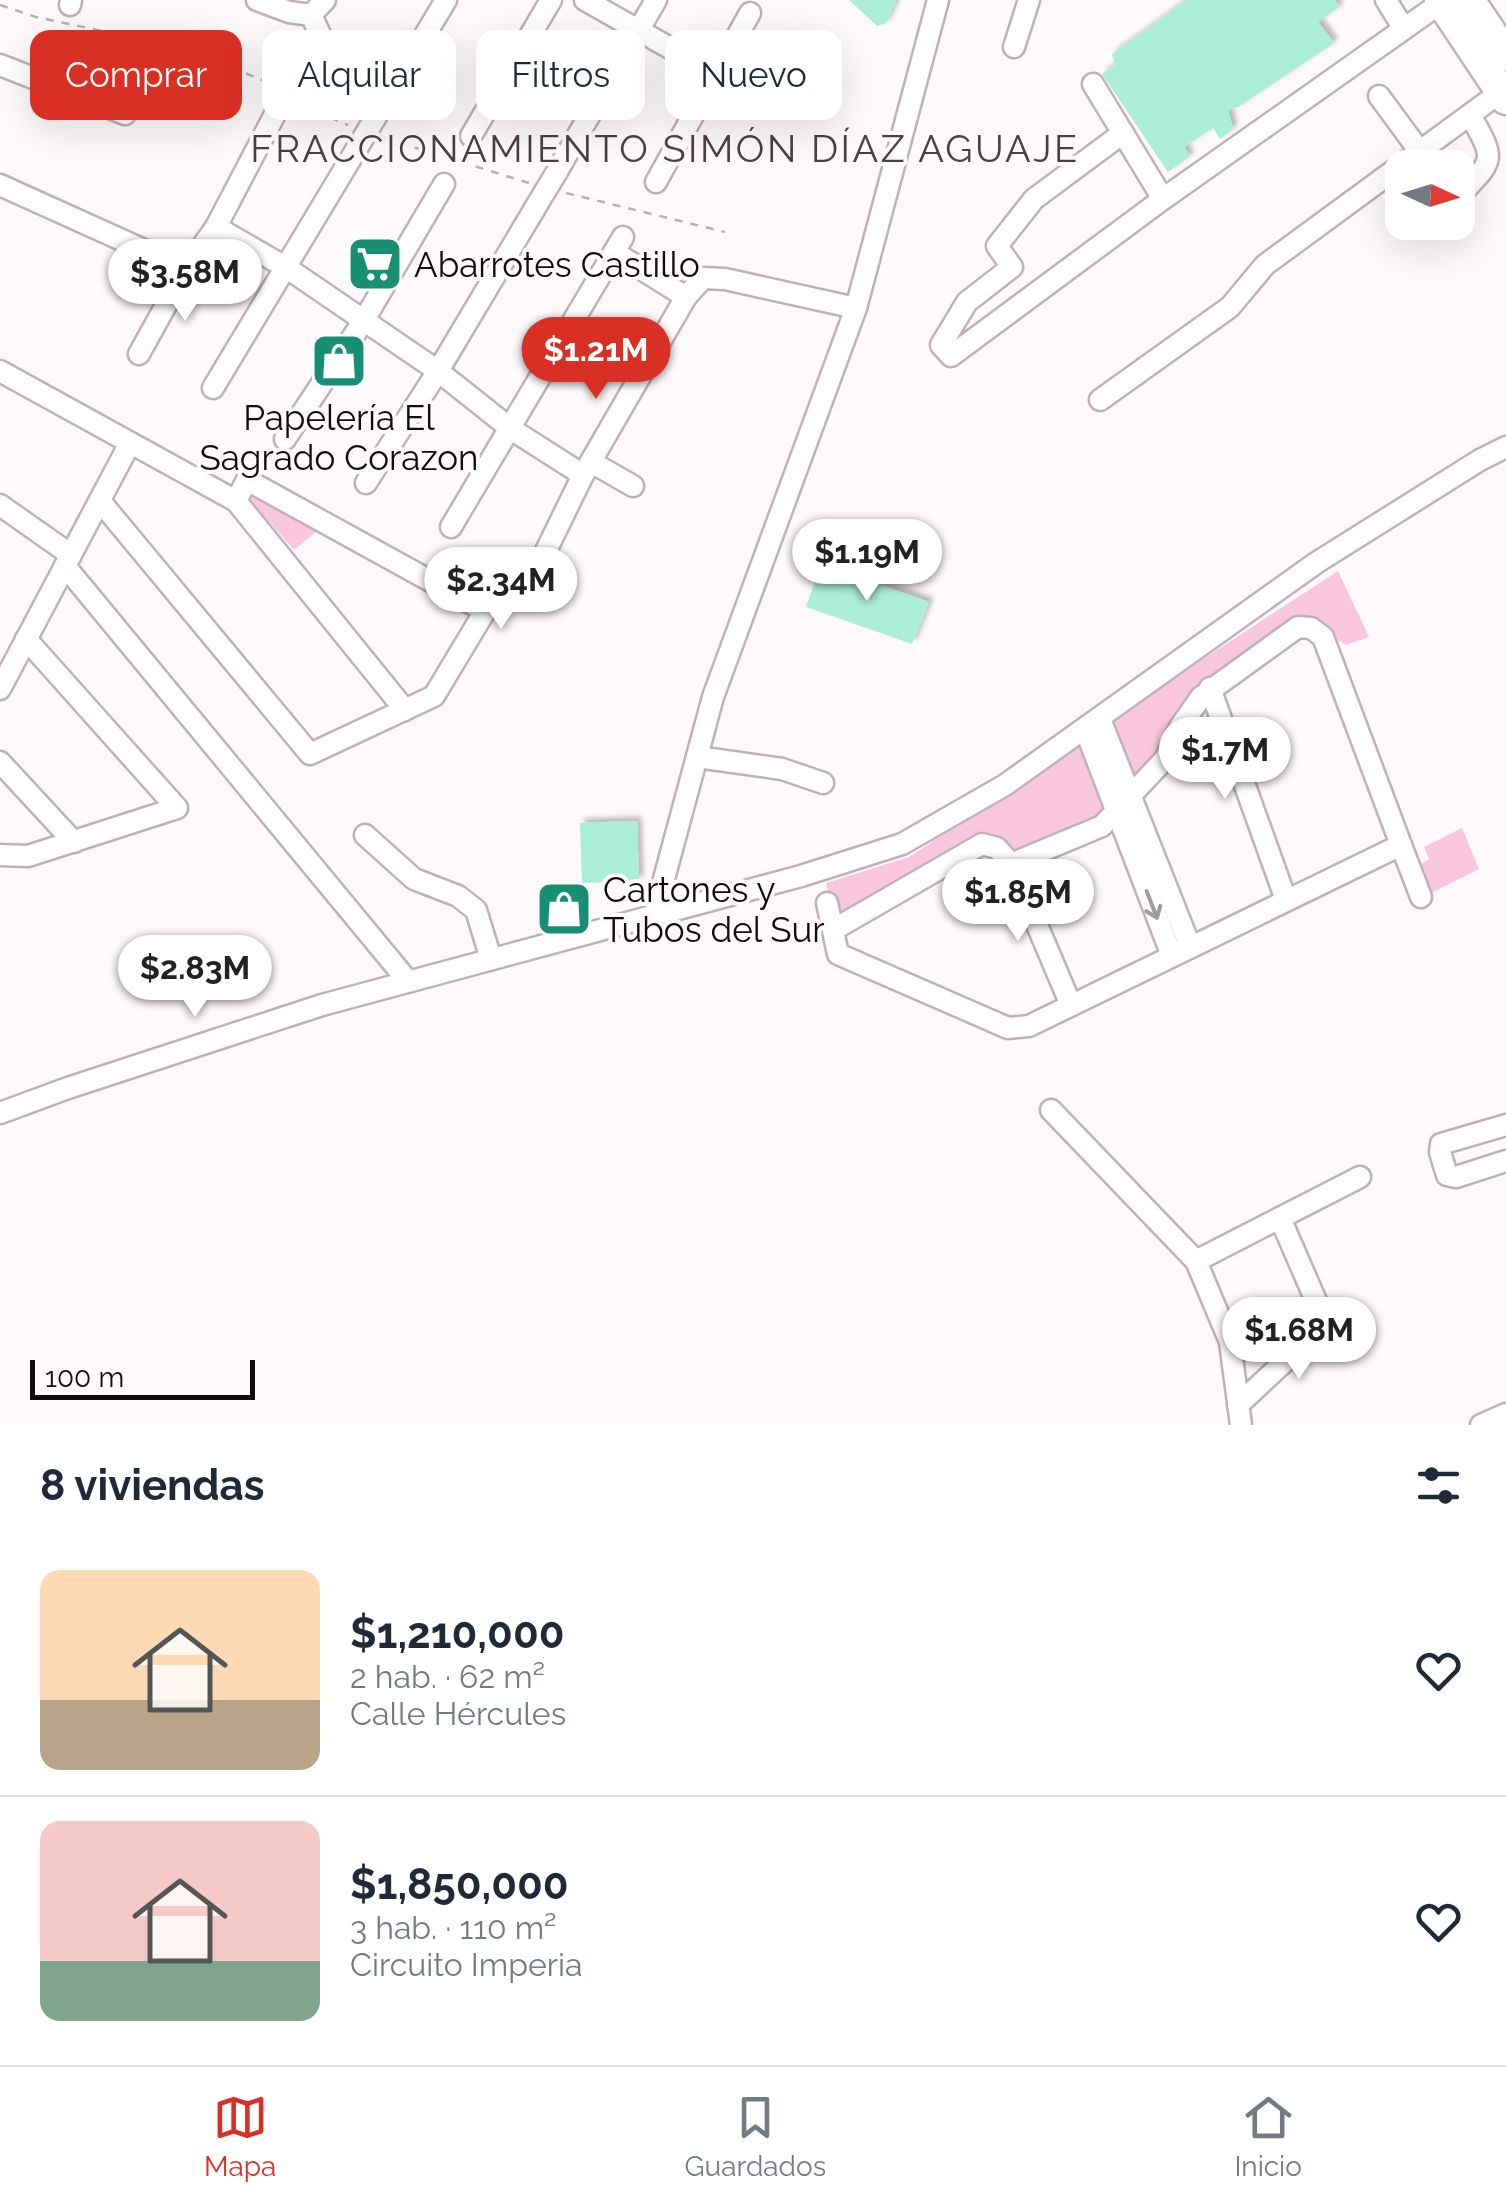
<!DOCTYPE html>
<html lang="es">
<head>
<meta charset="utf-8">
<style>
	:root { --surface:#fff; --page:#f6f6f7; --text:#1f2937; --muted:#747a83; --line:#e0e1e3; --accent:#d93025 }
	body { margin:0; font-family:Raleway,sans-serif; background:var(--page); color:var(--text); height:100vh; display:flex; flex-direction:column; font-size:38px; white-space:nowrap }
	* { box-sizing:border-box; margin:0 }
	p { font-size:32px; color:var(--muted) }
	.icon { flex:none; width:55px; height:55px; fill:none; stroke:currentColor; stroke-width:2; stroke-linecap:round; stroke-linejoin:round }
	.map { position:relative; height:1425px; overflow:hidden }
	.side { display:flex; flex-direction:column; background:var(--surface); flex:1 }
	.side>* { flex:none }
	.hud { position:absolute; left:30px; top:30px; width:1000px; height:90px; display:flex; gap:20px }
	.needle { width:65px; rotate:94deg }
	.tools { position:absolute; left:1385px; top:150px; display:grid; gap:20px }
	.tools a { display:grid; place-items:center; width:90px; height:90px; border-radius:20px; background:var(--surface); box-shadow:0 10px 40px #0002; font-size:50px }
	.scale { position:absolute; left:30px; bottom:25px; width:225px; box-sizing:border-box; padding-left:10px; border:5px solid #100b0d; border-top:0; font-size:28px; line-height:35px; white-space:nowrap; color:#100b0d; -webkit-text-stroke:8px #fefafc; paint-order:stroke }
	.price { position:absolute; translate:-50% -85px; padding:0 22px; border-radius:35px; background:#fff; color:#222; font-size:32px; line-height:65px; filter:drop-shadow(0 2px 5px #0008) }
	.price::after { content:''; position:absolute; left:50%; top:60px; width:30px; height:22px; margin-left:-15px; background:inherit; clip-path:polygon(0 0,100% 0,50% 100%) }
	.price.current { background:var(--accent); color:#fff }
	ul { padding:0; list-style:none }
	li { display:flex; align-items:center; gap:30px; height:250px; padding:0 40px }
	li+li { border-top:2px solid var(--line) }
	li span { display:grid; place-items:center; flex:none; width:280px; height:200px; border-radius:20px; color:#555 }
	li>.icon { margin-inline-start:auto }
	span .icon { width:120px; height:120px; fill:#fffc; stroke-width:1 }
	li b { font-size:42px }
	h2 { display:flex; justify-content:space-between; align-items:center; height:120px; padding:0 40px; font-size:42px }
	.tag { padding:0 35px; border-radius:20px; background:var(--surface); box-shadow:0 10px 40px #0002; font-size:35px; line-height:90px }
	.tag.current { background:var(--accent); color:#fff }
	.tabs { display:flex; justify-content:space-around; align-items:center; height:140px; border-top:2px solid var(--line); background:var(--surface); font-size:28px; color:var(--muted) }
	.tabs a { display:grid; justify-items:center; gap:5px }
	.tabs .current { color:var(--accent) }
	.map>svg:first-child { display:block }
	.green { fill:#f9c7dd }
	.building { fill:#abeed7; filter:url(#shadow) }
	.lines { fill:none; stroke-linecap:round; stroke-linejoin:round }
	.minor-casing { stroke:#c1b0b7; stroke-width:25 }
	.highway-casing { stroke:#c1b0b7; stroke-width:35 }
	.path { stroke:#b5b0b2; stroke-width:2.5; stroke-dasharray:8 8; stroke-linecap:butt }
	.minor { stroke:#fff; stroke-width:20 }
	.highway { stroke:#fff; stroke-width:30 }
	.minor-bridge-casing { stroke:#c1b0b7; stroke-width:25; stroke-linecap:butt }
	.minor-bridge { stroke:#fff; stroke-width:20 }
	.oneway { stroke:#9f9d9e }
	.labels { text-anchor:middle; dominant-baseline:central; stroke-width:8; stroke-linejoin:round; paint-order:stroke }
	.poi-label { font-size:35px; fill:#100b0d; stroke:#fefafc; text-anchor:start }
	.neighbourhood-label { font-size:38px; letter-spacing:2.5px; fill:#4c3e44; stroke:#fefafc }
</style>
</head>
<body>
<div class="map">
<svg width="1506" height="1425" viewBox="0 0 1506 1425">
	<defs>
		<filter id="shadow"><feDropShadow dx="4.5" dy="-4.5" stdDeviation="2.5" flood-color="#0004"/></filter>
	</defs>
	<rect width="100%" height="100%" fill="#fefafc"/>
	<g class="green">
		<polygon points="254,496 317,531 294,550 250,500"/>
		<polygon points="1338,571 1369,637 1346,645 1313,625 1210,685 1133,789 1108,721"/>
		<polygon points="1083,742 1109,812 1100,821 1013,857 1001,845 836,924 826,883 909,857"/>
		<polygon points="1462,828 1479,869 1427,895 1416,867 1429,859 1424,847"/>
	</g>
	<g class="building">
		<polygon points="849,0 896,0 886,23 877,26"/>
		<polygon points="1187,0 1335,0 1339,7 1318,22 1334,43 1238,107 1228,110 1233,129 1220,139 1213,128 1184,147 1190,156 1168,172 1102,74 1115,65 1112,54"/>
		<polygon points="821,564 929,602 912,644 806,607"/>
		<polygon points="637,821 639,881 582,883 580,823"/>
	</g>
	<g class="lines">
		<g class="minor-casing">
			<g id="minor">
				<polyline points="257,0 289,12 311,15 325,0"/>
				<polyline points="585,0 716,74"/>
				<polyline points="1386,0 1404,29"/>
				<polyline points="70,5 71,0"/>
				<polyline points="311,15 341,79"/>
				<polyline points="1014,47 1029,0"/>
				<polyline points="0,65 125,114"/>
				<polyline points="1093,84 1163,199"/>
				<polyline points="1379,96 1432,168"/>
				<polyline points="1123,133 1034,199 997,246 1012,267 967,302 941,345 951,356 1163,199 1442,2"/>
				<polyline points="471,136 551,0"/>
				<polyline points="555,175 656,0"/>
				<polyline points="656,182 750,13"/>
				<polyline points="0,185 186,269"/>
				<path d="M1458 197C1494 159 1497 162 1470 115"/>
				<polyline points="216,227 287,268 438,371 511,429 583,475"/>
				<polyline points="614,252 686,297"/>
				<polyline points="139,354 186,269 216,227 284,97"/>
				<polyline points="0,371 236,501 247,480 485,611 434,696 310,754 100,501"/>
				<polyline points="213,388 446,0"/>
				<polyline points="1100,400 1230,307 1265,265 1502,91"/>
				<polyline points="285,439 364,320 444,184"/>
				<polyline points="591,462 633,486"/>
				<polyline points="366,483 438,371 544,193"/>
				<polyline points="236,501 405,710"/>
				<polyline points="0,505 71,555"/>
				<polyline points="451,527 623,237"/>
				<polyline points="541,561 583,475 686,297 703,278 725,279 856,308"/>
				<polyline points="65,566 407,980"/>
				<polyline points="1210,688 1286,900"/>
				<polyline points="0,689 130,443"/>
				<polyline points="1100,719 1190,946"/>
				<polyline points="1085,729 1172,956"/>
				<polyline points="697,757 782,769 823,783"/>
				<polyline points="0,762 74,842"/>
				<polyline points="365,835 414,879 458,896 476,910 491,959"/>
				<polyline points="1401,845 1421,897"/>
				<polyline points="0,855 28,856 177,808 26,639"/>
				<polyline points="1011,864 1071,1005"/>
				<polyline points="827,903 838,954 1008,1028 1029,1026 1401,845 1323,637 1311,628 1298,627 1201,697 1180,727 1165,759 1102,826 1011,864 997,848 982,844 833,930"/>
				<polyline points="654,916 713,697 856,308 938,0"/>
				<polyline points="1051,1110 1196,1261 1230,1342 1241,1425"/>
				<polyline points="0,1113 68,1088 322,1005 801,876 902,844 1005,785 1316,563 1480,460 1506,447"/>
				<polyline points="1506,1125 1441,1144 1440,1152 1447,1175 1456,1177 1506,1161"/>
				<polyline points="1196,1261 1360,1177"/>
				<polyline points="1238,1405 1311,1337 1318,1325 1320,1310 1280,1218"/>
				<polyline points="1481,1425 1506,1414"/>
			</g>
		</g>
		<g class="highway-casing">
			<g id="highway">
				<polyline points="1440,0 1506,99"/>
				<polyline points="1469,0 1506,55"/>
			</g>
		</g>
		<g class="path">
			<polyline points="0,5 36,17 182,48 270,83"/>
			<polyline points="301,105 348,125"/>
			<polyline points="384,138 529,183"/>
			<polyline points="566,193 725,232"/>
		</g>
		<use href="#minor" class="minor"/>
		<use href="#highway" class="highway"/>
		<g class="minor-bridge-casing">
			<polyline id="minor-bridge" points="544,193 555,175"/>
		</g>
		<use href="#minor-bridge" class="minor-bridge"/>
	</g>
	<defs><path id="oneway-shaft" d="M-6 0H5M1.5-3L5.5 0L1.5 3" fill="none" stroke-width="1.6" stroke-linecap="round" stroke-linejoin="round" transform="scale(2.5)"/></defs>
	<use class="oneway" href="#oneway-shaft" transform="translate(1152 905) rotate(69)"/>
	<defs>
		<g id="supermarket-square" transform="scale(2.875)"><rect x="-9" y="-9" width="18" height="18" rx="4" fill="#188f73" stroke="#fefafc"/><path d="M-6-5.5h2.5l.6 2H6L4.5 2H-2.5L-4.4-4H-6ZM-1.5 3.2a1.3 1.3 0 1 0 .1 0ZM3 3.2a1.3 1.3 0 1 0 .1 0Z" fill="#fff"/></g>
		<g id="shop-square" transform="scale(2.875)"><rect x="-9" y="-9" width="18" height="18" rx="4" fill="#188f73" stroke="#fefafc"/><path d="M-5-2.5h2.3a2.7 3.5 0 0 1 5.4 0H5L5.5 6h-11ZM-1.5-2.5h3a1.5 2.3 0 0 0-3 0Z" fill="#fff"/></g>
	</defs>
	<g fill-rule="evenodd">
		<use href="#supermarket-square" x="375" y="264"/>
		<use href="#shop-square" x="339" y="361"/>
		<use href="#shop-square" x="564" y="909"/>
	</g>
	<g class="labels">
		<g class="poi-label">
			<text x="414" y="264">Abarrotes Castillo</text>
			<text x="339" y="417" text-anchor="middle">Papelería El<tspan x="339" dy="40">Sagrado Corazon</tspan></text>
			<text x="603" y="889">Cartones y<tspan x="603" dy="40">Tubos del Sur</tspan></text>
		</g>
		<g class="neighbourhood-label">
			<text x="665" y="148">FRACCIONAMIENTO SIMÓN DÍAZ AGUAJE</text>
		</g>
	</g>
</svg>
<div class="tools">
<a><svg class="needle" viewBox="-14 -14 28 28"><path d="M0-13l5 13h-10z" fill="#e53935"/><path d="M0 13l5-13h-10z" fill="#747a83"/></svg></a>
</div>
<div class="scale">100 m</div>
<b class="price" style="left:185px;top:324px">$3.58M</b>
<b class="price current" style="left:596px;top:402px">$1.21M</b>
<b class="price" style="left:867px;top:604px">$1.19M</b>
<b class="price" style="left:501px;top:632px">$2.34M</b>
<b class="price" style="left:1225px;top:802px">$1.7M</b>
<b class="price" style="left:1018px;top:944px">$1.85M</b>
<b class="price" style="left:195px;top:1020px">$2.83M</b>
<b class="price" style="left:1299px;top:1382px">$1.68M</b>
<div class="hud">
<a class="tag current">Comprar</a>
<a class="tag">Alquilar</a>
<a class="tag">Filtros</a>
<a class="tag">Nuevo</a>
</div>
</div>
<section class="side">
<h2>8 viviendas<svg class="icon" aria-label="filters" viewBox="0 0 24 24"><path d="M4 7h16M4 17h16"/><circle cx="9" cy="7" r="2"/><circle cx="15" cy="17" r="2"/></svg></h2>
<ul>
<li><span style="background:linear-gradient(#ffd9b3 65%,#b9a48a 0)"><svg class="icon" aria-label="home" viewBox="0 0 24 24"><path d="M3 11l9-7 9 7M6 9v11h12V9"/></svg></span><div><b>$1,210,000</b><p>2 hab. · 62 m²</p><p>Calle Hércules</p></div><svg class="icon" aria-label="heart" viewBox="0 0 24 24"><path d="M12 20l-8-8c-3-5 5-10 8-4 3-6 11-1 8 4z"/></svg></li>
<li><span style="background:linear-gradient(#f6c9c9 70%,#7fa58c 0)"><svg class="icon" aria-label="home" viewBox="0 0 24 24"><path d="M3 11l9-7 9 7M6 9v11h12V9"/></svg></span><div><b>$1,850,000</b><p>3 hab. · 110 m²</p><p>Circuito Imperia</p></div><svg class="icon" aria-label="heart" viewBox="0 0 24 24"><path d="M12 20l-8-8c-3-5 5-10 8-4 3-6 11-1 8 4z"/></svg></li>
</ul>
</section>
<nav class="tabs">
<a class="current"><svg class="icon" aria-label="map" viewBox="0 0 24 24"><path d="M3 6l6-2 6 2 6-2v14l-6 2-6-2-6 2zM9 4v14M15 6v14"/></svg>Mapa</a>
<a><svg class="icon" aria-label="saved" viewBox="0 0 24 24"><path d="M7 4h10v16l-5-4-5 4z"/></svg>Guardados</a>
<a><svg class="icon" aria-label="home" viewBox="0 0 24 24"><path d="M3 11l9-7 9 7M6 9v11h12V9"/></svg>Inicio</a>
</nav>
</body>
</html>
